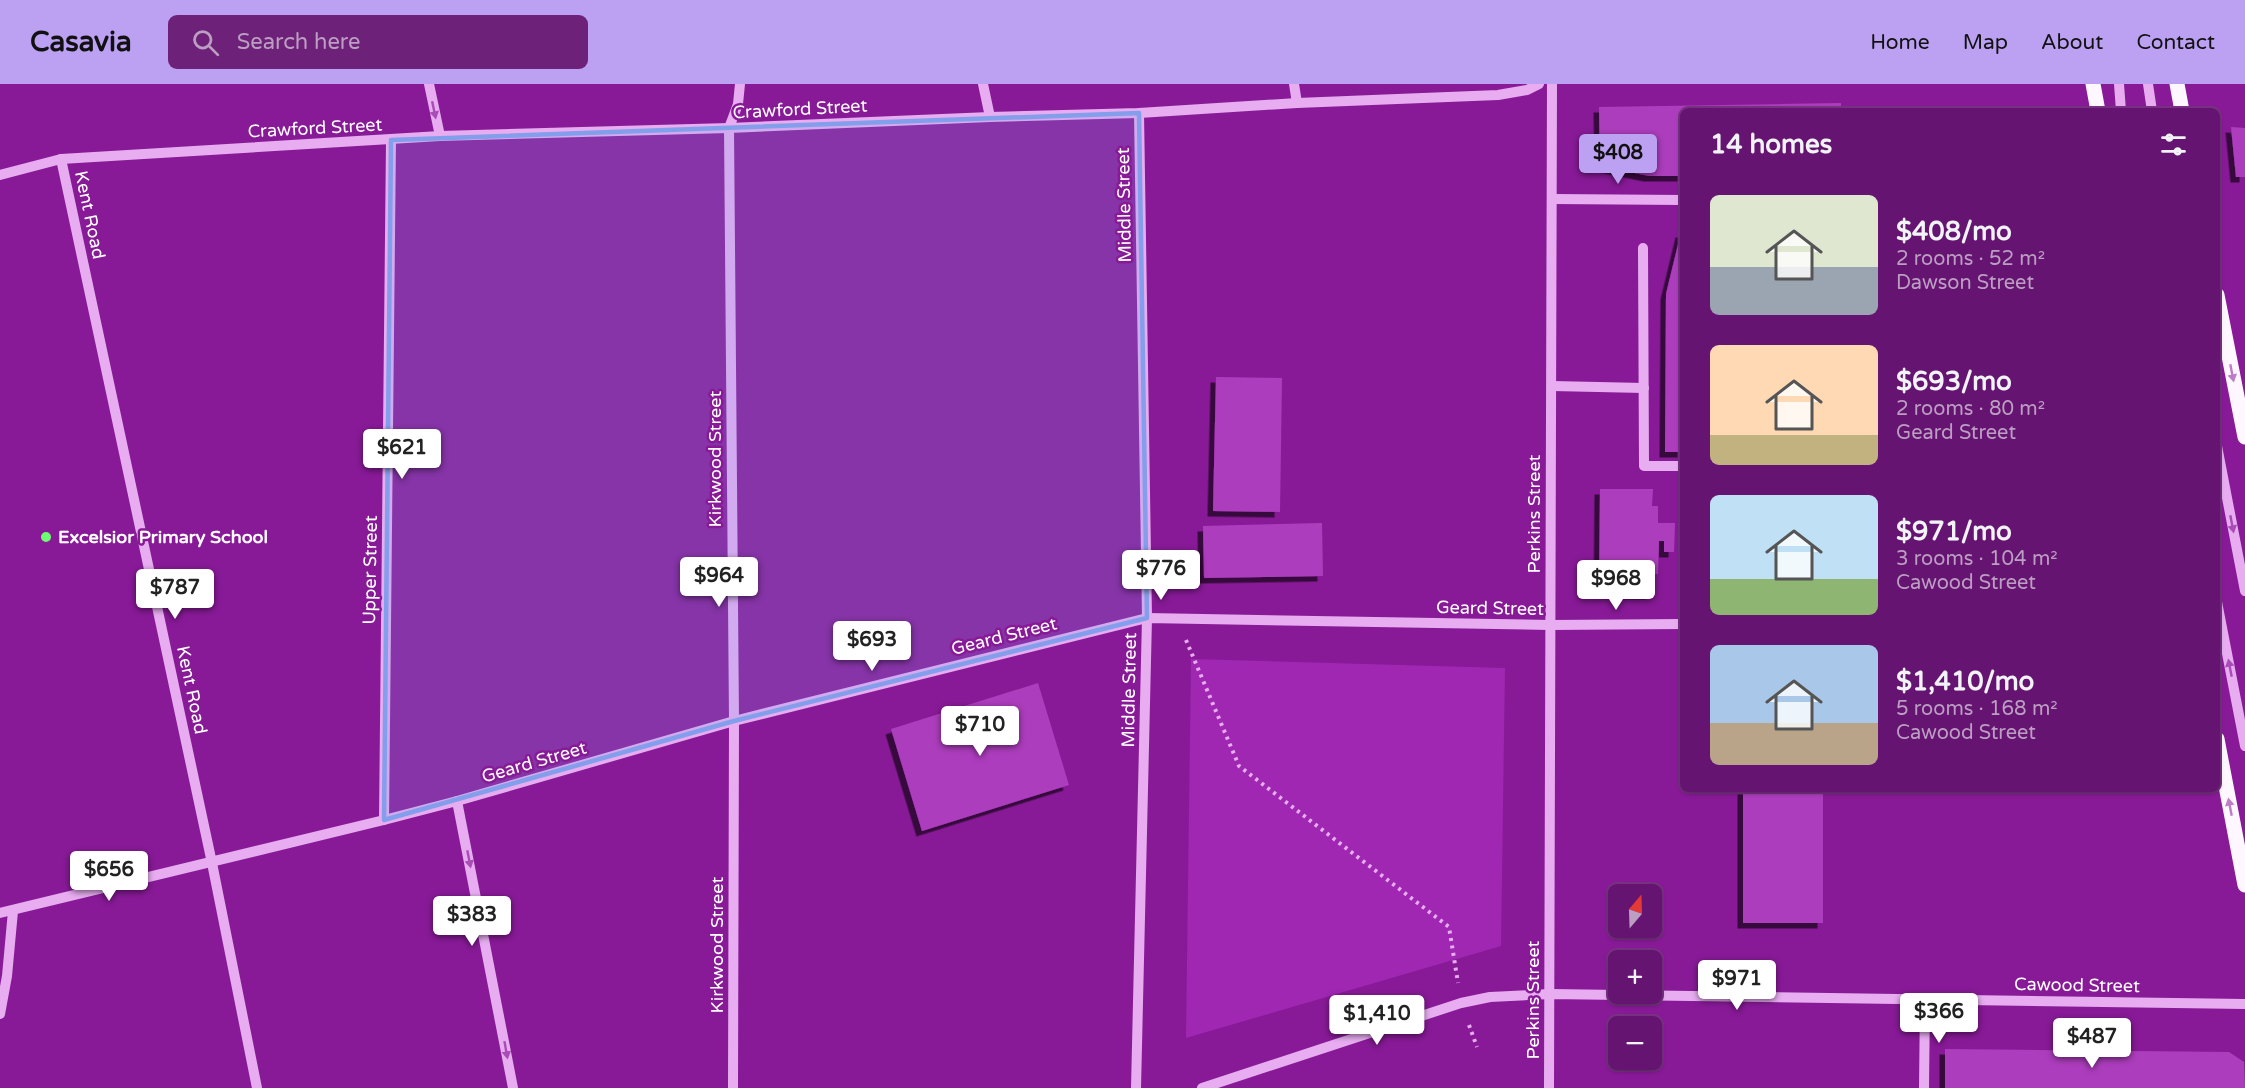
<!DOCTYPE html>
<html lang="en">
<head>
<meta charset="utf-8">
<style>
	:root { --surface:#661471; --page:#6e2179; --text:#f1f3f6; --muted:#bc9ec3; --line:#793384; --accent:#bca0f2 }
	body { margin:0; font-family:"Varela Round",sans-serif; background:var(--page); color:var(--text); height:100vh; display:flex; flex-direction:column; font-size:22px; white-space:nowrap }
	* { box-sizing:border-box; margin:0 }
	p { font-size:20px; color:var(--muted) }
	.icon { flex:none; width:33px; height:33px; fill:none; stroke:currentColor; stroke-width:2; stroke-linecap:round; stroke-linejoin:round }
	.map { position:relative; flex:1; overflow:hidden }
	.drawer { position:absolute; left:1680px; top:24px; width:540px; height:684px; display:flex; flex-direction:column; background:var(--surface); border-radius:9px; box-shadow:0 2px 4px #0004,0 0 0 2px var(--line) }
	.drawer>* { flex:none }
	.needle { width:39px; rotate:19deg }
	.fabs { position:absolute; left:1608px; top:800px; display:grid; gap:12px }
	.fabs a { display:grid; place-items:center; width:54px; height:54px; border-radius:9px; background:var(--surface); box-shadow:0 2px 4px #0004,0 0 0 2px var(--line); font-size:30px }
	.price { position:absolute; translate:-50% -51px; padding:0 14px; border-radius:6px; background:#fff; color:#222; font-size:20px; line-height:39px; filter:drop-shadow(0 2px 3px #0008) }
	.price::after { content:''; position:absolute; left:50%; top:36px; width:18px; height:14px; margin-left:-9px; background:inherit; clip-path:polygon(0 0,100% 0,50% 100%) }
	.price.active { background:var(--accent); color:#111 }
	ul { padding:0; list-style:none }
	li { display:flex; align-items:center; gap:18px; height:150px; padding:0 30px }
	li span { display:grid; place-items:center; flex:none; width:168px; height:120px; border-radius:9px; color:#555 }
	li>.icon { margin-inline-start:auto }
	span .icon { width:72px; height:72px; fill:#fffc; stroke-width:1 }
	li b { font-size:26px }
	h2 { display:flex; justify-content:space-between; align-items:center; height:72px; padding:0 30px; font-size:26px }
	header { display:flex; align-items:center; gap:36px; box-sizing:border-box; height:84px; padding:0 30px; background:var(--accent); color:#111 }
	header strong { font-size:28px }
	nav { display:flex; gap:33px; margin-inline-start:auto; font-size:21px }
	.search { width:420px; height:54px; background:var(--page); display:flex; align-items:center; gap:15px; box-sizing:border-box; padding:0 21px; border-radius:9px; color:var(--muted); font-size:22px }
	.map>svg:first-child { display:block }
	.green { fill:#9f27b2 }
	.building { fill:#ac3ebc; filter:url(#shadow) }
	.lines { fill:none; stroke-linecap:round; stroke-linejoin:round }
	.path { stroke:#e7adf0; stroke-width:4; stroke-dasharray:3 4.5; stroke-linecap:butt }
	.minor { stroke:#e7adf0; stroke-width:10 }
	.major { stroke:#fef7ff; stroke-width:15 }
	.oneway { fill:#a94db6 }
	.oneway2 { fill:#bd7dc6 }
	.marked { fill:#839eea; fill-opacity:0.2; stroke:#839eea; stroke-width:4.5; stroke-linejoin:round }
	.poi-dot { fill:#6dff71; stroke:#881a97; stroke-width:2 }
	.labels { text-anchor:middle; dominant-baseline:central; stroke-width:5; stroke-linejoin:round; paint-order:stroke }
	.street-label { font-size:18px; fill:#fff; stroke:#881a97 }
	.poi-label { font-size:18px; font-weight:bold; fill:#fff; stroke:#881a97; text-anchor:start }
</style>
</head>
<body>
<header>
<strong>Casavia</strong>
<div class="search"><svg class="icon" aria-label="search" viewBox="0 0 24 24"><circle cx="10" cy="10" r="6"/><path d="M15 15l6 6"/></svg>Search here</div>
<nav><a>Home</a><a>Map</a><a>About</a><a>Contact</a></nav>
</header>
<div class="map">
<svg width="2245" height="1004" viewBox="0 0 2245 1004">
	<defs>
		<filter id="shadow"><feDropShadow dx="-5.5" dy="5.5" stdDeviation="0" flood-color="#0009"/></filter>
	</defs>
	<rect width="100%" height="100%" fill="#881a97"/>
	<polygon class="green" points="1191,575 1505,584 1501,862 1186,954"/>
	<g class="building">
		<polygon points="1841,19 1841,27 1683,27 1683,92 1649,92 1600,82 1599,23"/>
		<polygon points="1915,22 2056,23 2056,27 1915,27"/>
		<polygon points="2231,43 2245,44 2245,93 2236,93"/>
		<polygon points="1681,148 1683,148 1683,368 1665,368 1666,210"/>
		<polygon points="1216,293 1282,294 1280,428 1213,427"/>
		<polygon points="1600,405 1653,405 1652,422 1658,422 1658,439 1675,439 1674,468 1664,468 1664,457 1659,457 1658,490 1651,490 1651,510 1599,509"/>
		<polygon points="1322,439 1323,492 1204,494 1203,442"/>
		<polygon points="1038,599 1069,701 922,747 891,645"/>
		<rect x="1743" y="705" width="80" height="134"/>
		<polygon points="1945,965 2229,968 2244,978 2245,1004 1945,1004"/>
	</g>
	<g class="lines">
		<g class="path">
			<polyline points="1186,556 1239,682 1449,843 1458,899"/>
			<polyline points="1469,941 1477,963"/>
		</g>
		<g class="minor">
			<polyline points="429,0 440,52"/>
			<polyline points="983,0 990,33"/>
			<polyline points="1294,0 1297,19"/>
			<polyline points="2119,0 2121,27"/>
			<polyline points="2148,0 2152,27"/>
			<polyline points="61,75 212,779 257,1004"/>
			<polyline points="0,91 61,75 440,52 729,44 990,33 1139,29 1297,19 1498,11 1527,6 1539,0"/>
			<polyline points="1553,115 1683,116"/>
			<polyline points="1643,164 1644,382 1683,382"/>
			<polyline points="1552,302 1644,304"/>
			<polyline points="2217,362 2245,507"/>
			<polyline points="2217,518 2245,662"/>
			<polyline points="457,717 513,1004"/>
			<polyline points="384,736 391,56"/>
			<polyline points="0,829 384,736 457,717 734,637 1147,534 1550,541 1683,540"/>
			<polyline points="0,930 7,892 13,827"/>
			<polyline points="733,1004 734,637 729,44 738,20 740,0"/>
			<polyline points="1136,1004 1147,534 1139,29"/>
			<polyline points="1202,1004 1461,919 1490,913 1550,910 2245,920"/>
			<polyline points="1549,1004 1552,0"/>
			<polyline points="1924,1004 1925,915"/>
		</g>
		<g class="major">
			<polyline points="2093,0 2098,27"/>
			<polyline points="2177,0 2182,27"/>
			<polyline points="2217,211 2245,353"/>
			<polyline points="2217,655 2245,801"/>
		</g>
	</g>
	<defs><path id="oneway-solid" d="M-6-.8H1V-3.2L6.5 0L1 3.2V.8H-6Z" transform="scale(1.5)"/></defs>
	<g class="oneway">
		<use href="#oneway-solid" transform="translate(434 26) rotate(78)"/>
		<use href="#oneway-solid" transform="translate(2232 440) rotate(79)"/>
		<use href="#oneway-solid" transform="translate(2230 584) rotate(-101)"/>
		<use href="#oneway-solid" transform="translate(469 775) rotate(79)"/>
		<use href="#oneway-solid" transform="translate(506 966) rotate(80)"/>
	</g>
	<g class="oneway2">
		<use href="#oneway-solid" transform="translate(2232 289) rotate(79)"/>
		<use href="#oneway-solid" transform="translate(2230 723) rotate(-101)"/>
	</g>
	<path class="marked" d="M1139 29 1147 534 734 637 384 736 391 56Z"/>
	<circle class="poi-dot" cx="46" cy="453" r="6"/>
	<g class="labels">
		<g class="street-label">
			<text transform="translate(800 25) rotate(-3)">Crawford Street</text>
			<text transform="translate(315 44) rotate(-3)">Crawford Street</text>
			<text transform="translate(1124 121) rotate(-91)">Middle Street</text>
			<text transform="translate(90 131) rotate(78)">Kent Road</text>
			<text transform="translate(715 375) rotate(-90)">Kirkwood Street</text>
			<text transform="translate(1534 430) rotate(-90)">Perkins Street</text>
			<text transform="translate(370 486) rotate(-89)">Upper Street</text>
			<text transform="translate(1490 524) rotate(1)">Geard Street</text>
			<text transform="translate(1004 552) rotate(-14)">Geard Street</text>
			<text transform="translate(192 606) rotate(78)">Kent Road</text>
			<text transform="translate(1129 606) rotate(-89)">Middle Street</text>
			<text transform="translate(534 678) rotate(-16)">Geard Street</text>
			<text transform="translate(717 861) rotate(-90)">Kirkwood Street</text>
			<text transform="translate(2077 901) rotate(1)">Cawood Street</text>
			<text transform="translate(1533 916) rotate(-90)">Perkins Street</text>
		</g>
		<g class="poi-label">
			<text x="58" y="453">Excelsior Primary School</text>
		</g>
	</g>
</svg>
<div class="fabs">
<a><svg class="needle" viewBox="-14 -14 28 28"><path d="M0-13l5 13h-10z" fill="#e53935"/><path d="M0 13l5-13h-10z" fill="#bc9ec3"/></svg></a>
<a>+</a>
<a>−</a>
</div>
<b class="price active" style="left:1618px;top:101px">$408</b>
<b class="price" style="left:402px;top:396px">$621</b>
<b class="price" style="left:1161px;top:517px">$776</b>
<b class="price" style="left:719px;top:524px">$964</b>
<b class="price" style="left:1616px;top:527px">$968</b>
<b class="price" style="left:175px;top:536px">$787</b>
<b class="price" style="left:872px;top:588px">$693</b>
<b class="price" style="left:980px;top:673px">$710</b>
<b class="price" style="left:109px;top:818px">$656</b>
<b class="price" style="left:472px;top:863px">$383</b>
<b class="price" style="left:1737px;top:927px">$971</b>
<b class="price" style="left:1939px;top:960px">$366</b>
<b class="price" style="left:1377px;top:962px">$1,410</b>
<b class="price" style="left:2092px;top:985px">$487</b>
<section class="drawer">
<h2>14 homes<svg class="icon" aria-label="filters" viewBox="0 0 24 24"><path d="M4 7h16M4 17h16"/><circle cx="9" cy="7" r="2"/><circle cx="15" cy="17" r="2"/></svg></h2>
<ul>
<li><span style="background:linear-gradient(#dfe7d0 60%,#9aa5b1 0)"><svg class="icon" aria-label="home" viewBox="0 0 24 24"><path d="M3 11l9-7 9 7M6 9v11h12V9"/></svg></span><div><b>$408/mo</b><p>2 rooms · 52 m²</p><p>Dawson Street</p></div></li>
<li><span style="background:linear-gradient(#ffd9b3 75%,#c2b280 0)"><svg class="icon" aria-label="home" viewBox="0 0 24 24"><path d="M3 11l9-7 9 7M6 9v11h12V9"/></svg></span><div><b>$693/mo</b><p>2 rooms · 80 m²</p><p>Geard Street</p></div></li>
<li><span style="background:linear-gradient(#bfe0f5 70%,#8fb573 0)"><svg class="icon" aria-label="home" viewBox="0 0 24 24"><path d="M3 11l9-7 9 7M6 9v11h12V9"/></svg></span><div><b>$971/mo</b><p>3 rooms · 104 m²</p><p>Cawood Street</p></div></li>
<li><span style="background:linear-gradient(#a9c7e8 65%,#b9a48a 0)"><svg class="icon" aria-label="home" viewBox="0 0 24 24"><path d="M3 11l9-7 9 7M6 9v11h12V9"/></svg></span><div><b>$1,410/mo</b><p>5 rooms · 168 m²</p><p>Cawood Street</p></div></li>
</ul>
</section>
</div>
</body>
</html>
